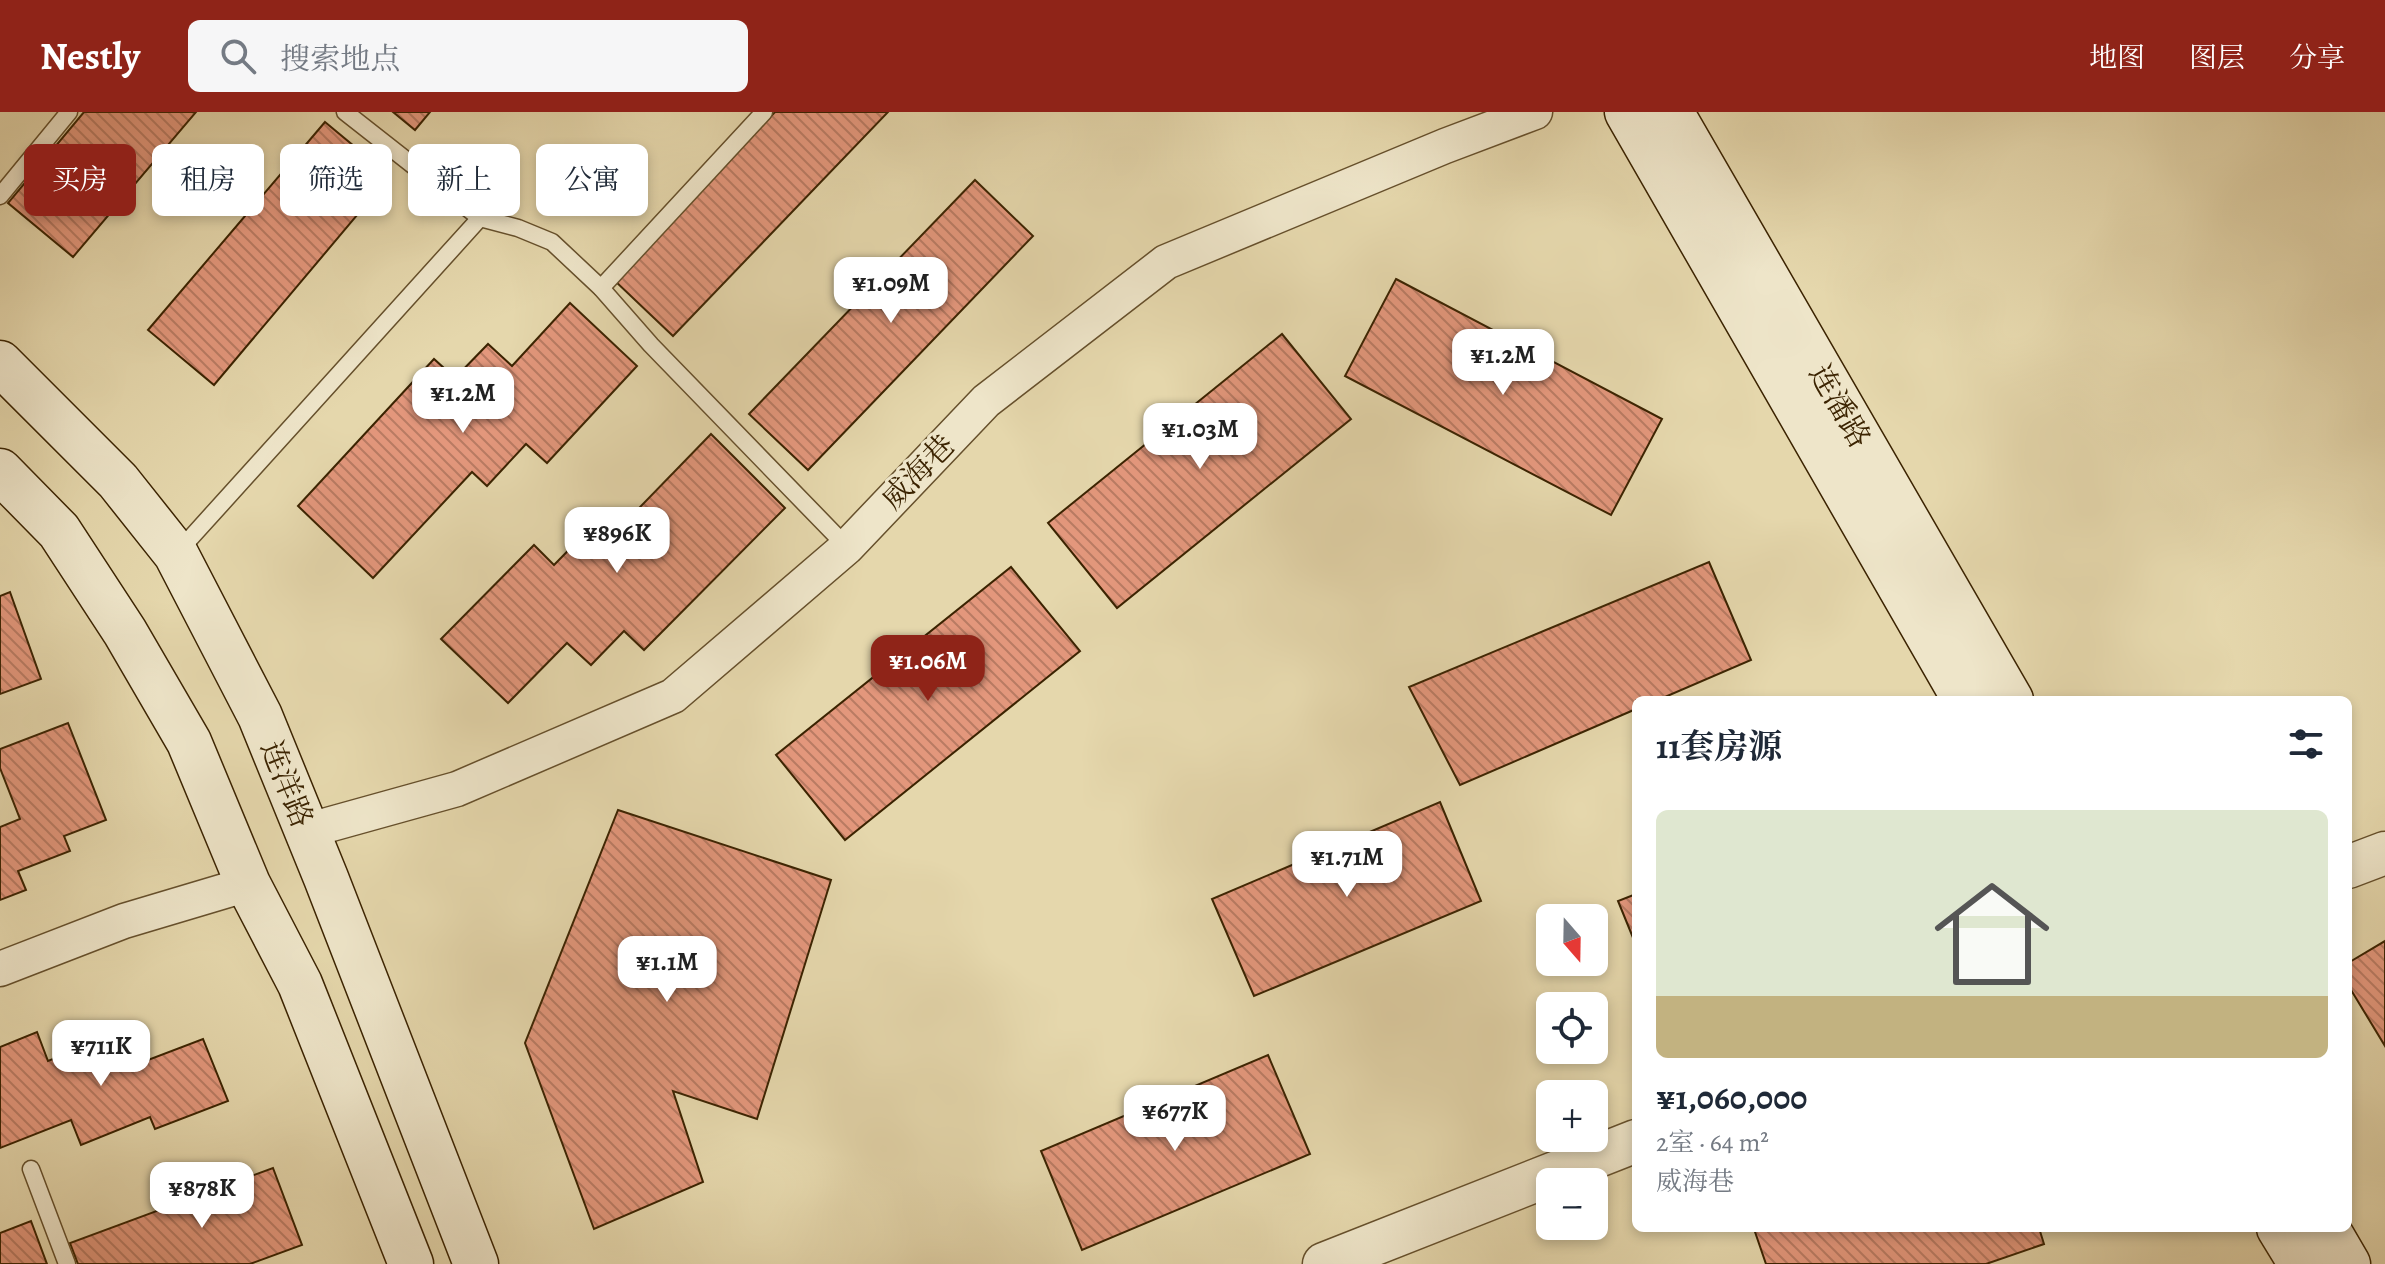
<!DOCTYPE html>
<html lang="zh">
<head>
<meta charset="utf-8">
<style>
	:root { --surface:#fff; --page:#f6f6f7; --text:#1f2937; --muted:#747a83; --accent:#8f2418 }
	body { margin:0; font-family:Alegreya,"Noto Serif SC",serif; background:var(--page); color:var(--text); height:100vh; display:flex; flex-direction:column; font-size:30px; white-space:nowrap }
	* { box-sizing:border-box; margin:0 }
	p { font-size:26px; color:var(--muted) }
	.icon { flex:none; width:44px; height:44px; fill:none; stroke:currentColor; stroke-width:2; stroke-linecap:round; stroke-linejoin:round }
	.map { position:relative; flex:1; overflow:hidden }
	.drawer { position:absolute; left:1632px; top:584px; width:720px; height:536px; display:flex; flex-direction:column; background:var(--surface); border-radius:12px; box-shadow:0 4px 12px #0003 }
	.drawer>* { flex:none }
	.hud { position:absolute; left:24px; top:32px; width:760px; height:72px; display:flex; gap:16px }
	.needle { width:52px; rotate:160deg }
	.tools { position:absolute; left:1536px; top:792px; display:grid; gap:16px }
	.tools a { display:grid; place-items:center; width:72px; height:72px; border-radius:12px; background:var(--surface); box-shadow:0 4px 12px #0003; font-size:40px }
	.price { position:absolute; translate:-50% -68px; padding:0 18px; border-radius:16px; background:#fff; color:#222; font-size:26px; line-height:52px; filter:drop-shadow(0 2px 4px #0008) }
	.price::after { content:''; position:absolute; left:50%; top:48px; width:24px; height:18px; margin-left:-12px; background:inherit; clip-path:polygon(0 0,100% 0,50% 100%) }
	.price.selected { background:var(--accent); color:#fff }
	ul { padding:0; list-style:none }
	li { display:grid; align-content:center; gap:16px; height:424px; padding:0 24px }
	li span { display:grid; place-items:center; height:248px; border-radius:12px; color:#555 }
	li>.icon { margin-inline-start:auto }
	span .icon { width:144px; height:144px; fill:#fffc; stroke-width:1 }
	li b { font-size:34px }
	h2 { display:flex; justify-content:space-between; align-items:center; height:96px; padding:0 24px; font-size:34px }
	.tag { padding:0 28px; border-radius:12px; background:var(--surface); box-shadow:0 4px 12px #0003; font-size:28px; line-height:72px }
	.tag.selected { background:var(--accent); color:#fff }
	header { display:flex; align-items:center; gap:48px; box-sizing:border-box; height:112px; padding:0 40px; background:var(--accent); color:#fff }
	header strong { font-size:38px }
	nav { display:flex; gap:44px; margin-inline-start:auto; font-size:28px }
	.search { width:560px; height:72px; background:var(--page); display:flex; align-items:center; gap:20px; box-sizing:border-box; padding:0 28px; border-radius:12px; color:var(--muted); font-size:30px }
	.map>svg:first-child { display:block }
	.building { fill:url(#building-back-hatch); stroke:#3b2301; stroke-width:2 }
	.lines { fill:none; stroke-linecap:round; stroke-linejoin:round }
	.service-casing { stroke:#66502c; stroke-width:19 }
	.minor-casing { stroke:#66502c; stroke-width:37 }
	.tertiary-casing { stroke:#66502c; stroke-width:45 }
	.secondary-casing { stroke:#3b2301; stroke-width:47 }
	.service { stroke:#eee5c9; stroke-width:16 }
	.minor { stroke:#eee5c9; stroke-width:34 }
	.tertiary { stroke:#eee5c9; stroke-width:42 }
	.secondary { stroke:#eee5c9; stroke-width:44 }
	.labels { text-anchor:middle; dominant-baseline:central; stroke-width:6; stroke-linejoin:round; paint-order:stroke }
	.street-label { font-size:30px; fill:#3b2301; stroke:#eee5c9 }
</style>
</head>
<body>
<header>
<strong>Nestly</strong>
<div class="search"><svg class="icon" aria-label="search" viewBox="0 0 24 24"><circle cx="10" cy="10" r="6"/><path d="M15 15l6 6"/></svg>搜索地点</div>
<nav><a>地图</a><a>图层</a><a>分享</a></nav>
</header>
<div class="map">
<svg width="2385" height="1152" viewBox="0 0 2385 1152">
	<defs>
		<pattern id="building-back-hatch" width="6" height="6" patternUnits="userSpaceOnUse" patternTransform="scale(2)"><rect width="6" height="6" fill="#e3977c"/><path d="M-1 5l2 2M0 0l6 6M5-1l2 2" fill="none" stroke="#b97b63"/></pattern>
	</defs>
	<rect width="100%" height="100%" fill="#e5d7ac"/>
	<filter id="stains"><feTurbulence type="fractalNoise" baseFrequency=".0025" numOctaves="4"/><feColorMatrix values="0 0 0 0 .2 0 0 0 0 .09 0 0 0 0 .02 0 0 0 .5 -.17"/></filter>
	<radialGradient id="worn" r=".72"><stop offset=".6" stop-color="#630" stop-opacity="0"/><stop offset="1" stop-color="#630" stop-opacity=".3"/></radialGradient>
	<g class="building">
		<polygon points="84,0 196,0 73,145 8,91"/>
		<polygon points="393,0 430,0 415,18"/>
		<polygon points="775,0 888,0 673,224 614,168"/>
		<polygon points="325,10 390,64 214,273 148,218"/>
		<polygon points="975,68 1033,124 808,358 749,302"/>
		<polygon points="1396,167 1662,307 1611,403 1345,264"/>
		<polygon points="570,191 637,254 547,351 526,332 487,374 472,360 373,466 298,394 434,247 455,266 488,232 512,254"/>
		<polygon points="1282,222 1351,307 1117,496 1048,411"/>
		<polygon points="711,322 785,396 644,538 624,519 591,553 567,531 508,591 441,527 534,433 554,453 595,411 610,426"/>
		<polygon points="1709,450 1751,548 1658,588 1636,588 1636,597 1460,673 1409,575"/>
		<polygon points="1011,455 1080,539 845,728 776,643"/>
		<polygon points="10,480 41,567 0,582 0,484"/>
		<polygon points="68,611 106,708 64,724 70,739 18,759 26,778 0,788 0,715 20,707 0,656 0,637"/>
		<polygon points="1440,690 1481,789 1254,884 1212,787"/>
		<polygon points="618,698 831,768 757,1007 673,979 703,1070 594,1117 525,931"/>
		<polygon points="1636,782 1636,833 1618,789"/>
		<polygon points="2385,829 2385,934 2348,873 2348,851"/>
		<polygon points="37,920 48,949 122,920 135,953 203,927 228,989 155,1017 150,1005 81,1033 71,1008 0,1036 0,935"/>
		<polygon points="1268,943 1310,1042 1082,1138 1041,1039"/>
		<polygon points="273,1056 302,1133 250,1152 78,1152 70,1131"/>
		<polygon points="31,1109 47,1152 0,1152 0,1121"/>
		<polygon points="1758,1116 2039,1116 2044,1132 1986,1152 1766,1152 1754,1117"/>
	</g>
	<g class="lines">
		<g class="service-casing">
			<g id="service">
				<polyline points="345,0 480,106"/>
				<polyline points="0,84 69,0"/>
				<polyline points="601,176 764,0"/>
				<polyline points="177,441 480,106 518,116 552,130 601,176 651,233 847,435"/>
				<polyline points="31,1057 67,1152"/>
			</g>
		</g>
		<g class="minor-casing">
			<g id="minor">
				<polyline points="306,719 457,677 673,584 847,435 986,289 1166,150 1445,34 1535,0"/>
				<polyline points="0,857 124,809 248,772"/>
			</g>
		</g>
		<g class="tertiary-casing">
			<g id="tertiary">
				<polyline points="2348,755 2385,741"/>
				<polyline points="1324,1152 1636,1029"/>
			</g>
		</g>
		<g class="secondary-casing">
			<g id="secondary">
				<polyline points="1627,0 1965,588"/>
				<polyline points="1671,0 2011,588"/>
				<polyline points="0,251 118,369 176,442 260,604 326,766 476,1152"/>
				<polyline points="0,359 59,419 125,520 189,630 248,772 300,872 411,1152"/>
				<polyline points="2279,1116 2301,1152"/>
				<polyline points="2327,1116 2348,1152"/>
			</g>
		</g>
		<use href="#service" class="service"/>
		<use href="#minor" class="minor"/>
		<use href="#tertiary" class="tertiary"/>
		<use href="#secondary" class="secondary"/>
	</g>
	<g class="labels">
		<g class="street-label">
			<text transform="translate(1840 294) rotate(60)">连潘路</text>
			<text transform="translate(918 360) rotate(-46)">威海巷</text>
			<text transform="translate(287 672) rotate(68)">连洋路</text>
		</g>
	</g>
	<rect width="100%" height="100%" filter="url(#stains)"/>
	<rect width="100%" height="100%" fill="url(#worn)"/>
</svg>
<div class="tools">
<a><svg class="needle" viewBox="-14 -14 28 28"><path d="M0-13l5 13h-10z" fill="#e53935"/><path d="M0 13l5-13h-10z" fill="#747a83"/></svg></a>
<a><svg class="icon" aria-label="locate" viewBox="0 0 24 24"><circle cx="12" cy="12" r="6"/><path d="M12 2v4M12 18v4M2 12h4M18 12h4"/></svg></a>
<a>+</a>
<a>−</a>
</div>
<b class="price" style="left:891px;top:213px">¥1.09M</b>
<b class="price" style="left:1503px;top:285px">¥1.2M</b>
<b class="price" style="left:463px;top:323px">¥1.2M</b>
<b class="price" style="left:1200px;top:359px">¥1.03M</b>
<b class="price" style="left:617px;top:463px">¥896K</b>
<b class="price selected" style="left:928px;top:591px">¥1.06M</b>
<b class="price" style="left:1347px;top:787px">¥1.71M</b>
<b class="price" style="left:667px;top:892px">¥1.1M</b>
<b class="price" style="left:101px;top:976px">¥711K</b>
<b class="price" style="left:1175px;top:1041px">¥677K</b>
<b class="price" style="left:202px;top:1118px">¥878K</b>
<div class="hud">
<a class="tag selected">买房</a>
<a class="tag">租房</a>
<a class="tag">筛选</a>
<a class="tag">新上</a>
<a class="tag">公寓</a>
</div>
<section class="drawer">
<h2>11套房源<svg class="icon" aria-label="filters" viewBox="0 0 24 24"><path d="M4 7h16M4 17h16"/><circle cx="9" cy="7" r="2"/><circle cx="15" cy="17" r="2"/></svg></h2>
<ul>
<li><span style="background:linear-gradient(#dfe7d0 75%,#c2b280 0)"><svg class="icon" aria-label="home" viewBox="0 0 24 24"><path d="M3 11l9-7 9 7M6 9v11h12V9"/></svg></span><div><b>¥1,060,000</b><p>2室 · 64 m²</p><p>威海巷</p></div></li>
</ul>
</section>
</div>
</body>
</html>
